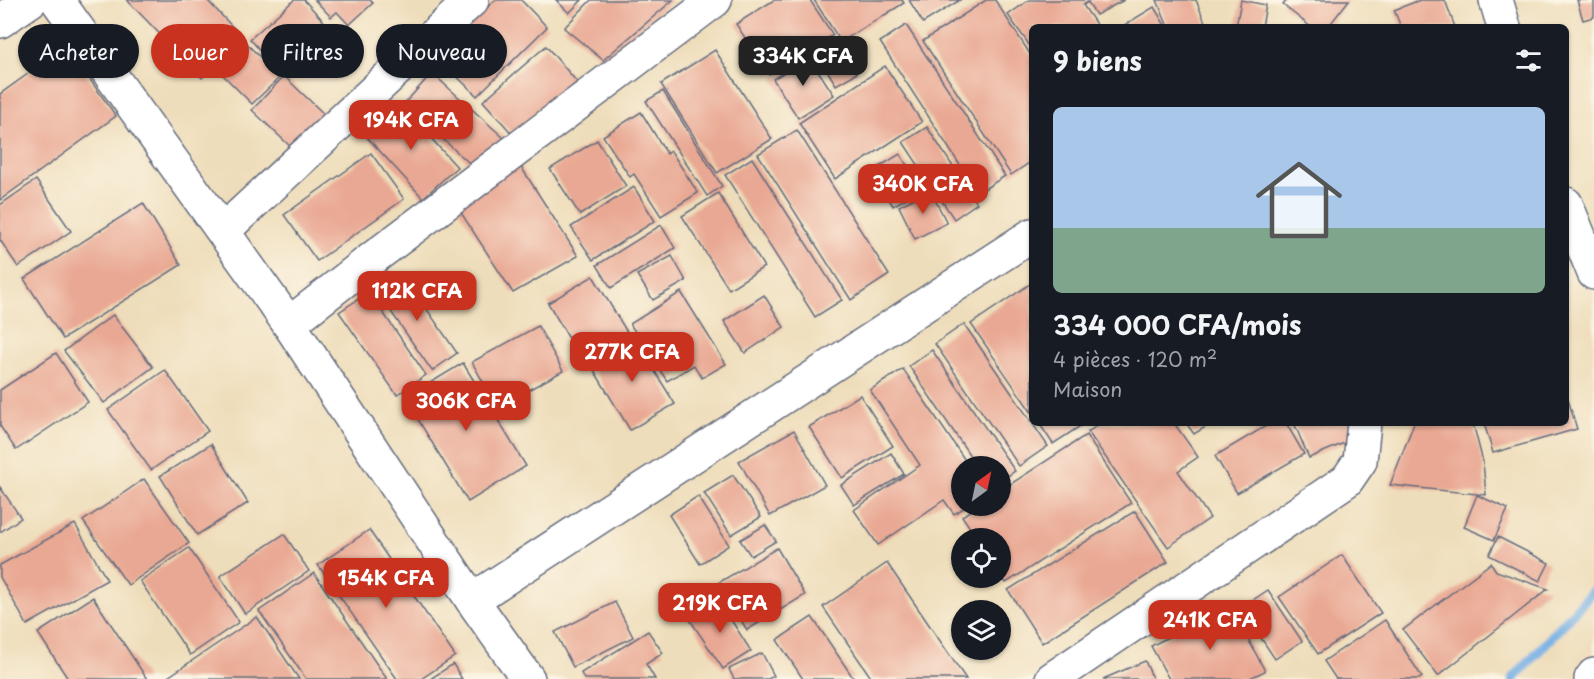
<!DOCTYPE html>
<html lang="fr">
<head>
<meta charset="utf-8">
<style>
	:root { --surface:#171b24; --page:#242831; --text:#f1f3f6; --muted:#9ea1a6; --accent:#c8321e }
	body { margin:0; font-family:"Playpen Sans",sans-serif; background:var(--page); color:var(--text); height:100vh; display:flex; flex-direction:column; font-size:22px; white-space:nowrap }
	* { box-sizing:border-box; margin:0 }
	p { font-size:20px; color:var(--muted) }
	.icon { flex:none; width:33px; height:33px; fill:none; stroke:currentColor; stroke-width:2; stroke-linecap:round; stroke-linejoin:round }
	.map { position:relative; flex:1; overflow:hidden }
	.panel { position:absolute; left:1029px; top:24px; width:540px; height:402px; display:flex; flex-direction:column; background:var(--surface); border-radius:9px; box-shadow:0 2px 4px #0004 }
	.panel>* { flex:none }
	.hud { position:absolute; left:18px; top:24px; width:570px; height:54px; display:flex; gap:12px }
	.needle { width:39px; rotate:33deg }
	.buttons { position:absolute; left:951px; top:456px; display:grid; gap:12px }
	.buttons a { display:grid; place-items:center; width:60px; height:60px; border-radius:50%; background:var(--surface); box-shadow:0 2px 4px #0004; font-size:30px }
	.price { position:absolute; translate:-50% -51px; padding:0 14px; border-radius:12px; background:var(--accent); color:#fff; font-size:20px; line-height:39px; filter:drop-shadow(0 2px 3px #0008) }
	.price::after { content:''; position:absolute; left:50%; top:36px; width:18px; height:14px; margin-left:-9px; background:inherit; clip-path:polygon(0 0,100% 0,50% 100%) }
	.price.current { background:#222; color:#fff }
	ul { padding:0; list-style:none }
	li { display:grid; align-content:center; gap:12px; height:318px; padding:0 24px }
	li span { display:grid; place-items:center; height:186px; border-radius:9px; color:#555 }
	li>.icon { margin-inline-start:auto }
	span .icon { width:108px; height:108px; fill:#fffc; stroke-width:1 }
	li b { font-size:26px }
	h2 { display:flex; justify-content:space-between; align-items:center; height:72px; padding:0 24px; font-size:26px }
	.chip { padding:0 21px; border-radius:27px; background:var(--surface); box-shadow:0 2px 4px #0004; font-size:21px; line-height:54px }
	.chip.current { background:var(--accent); color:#fff }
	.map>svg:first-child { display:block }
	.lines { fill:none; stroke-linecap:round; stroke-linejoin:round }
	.stream { stroke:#75afe5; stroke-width:10 }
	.building { fill:#e9a893 }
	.minor-casing { stroke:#656c7e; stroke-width:36 }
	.minor { stroke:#fff; stroke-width:33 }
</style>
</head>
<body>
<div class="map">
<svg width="1594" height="679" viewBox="0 0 1594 679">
	<rect width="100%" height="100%" fill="#fcf5e5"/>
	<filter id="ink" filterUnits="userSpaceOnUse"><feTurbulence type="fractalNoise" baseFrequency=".0167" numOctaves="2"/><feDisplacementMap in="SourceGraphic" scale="12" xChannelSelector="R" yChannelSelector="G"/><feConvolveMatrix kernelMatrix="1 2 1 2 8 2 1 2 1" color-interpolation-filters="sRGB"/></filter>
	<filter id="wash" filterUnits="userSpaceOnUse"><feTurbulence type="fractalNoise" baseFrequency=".008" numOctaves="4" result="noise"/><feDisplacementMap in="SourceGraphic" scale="24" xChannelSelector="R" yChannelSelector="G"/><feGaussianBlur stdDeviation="1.35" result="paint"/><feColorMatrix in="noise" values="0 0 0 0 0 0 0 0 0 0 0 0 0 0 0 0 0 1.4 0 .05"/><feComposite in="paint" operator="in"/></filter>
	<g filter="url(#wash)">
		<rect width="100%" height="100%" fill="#eeddba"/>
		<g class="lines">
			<polyline class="stream" points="1513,679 1594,590"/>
		</g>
		<g id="blocks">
			<g class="building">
				<polygon points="127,0 209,0 208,1 243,38 202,78"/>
				<polygon points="294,0 304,0 330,28 280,73 250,39"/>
				<polygon points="315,0 370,0 373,3 349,25 337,12 331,17"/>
				<polygon points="495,0 521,0 547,27 477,96 437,57"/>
				<polygon points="556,0 582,0 569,13"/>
				<polygon points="591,0 673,0 603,60 564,28"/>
				<polygon points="774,0 810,0 833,35 769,75 736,24"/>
				<polygon points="814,0 902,0 904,3 841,42"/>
				<polygon points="909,0 960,0 923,23"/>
				<polygon points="986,0 995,0 1032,57 1032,161 1011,175 923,41"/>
				<polygon points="1029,0 1124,0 1096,15 1088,2 1083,5 1098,27 1032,27 1032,49 1008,15"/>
				<polygon points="1157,0 1196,0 1207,27 1168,27"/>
				<polygon points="1241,0 1266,5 1262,27 1236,27"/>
				<polygon points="1287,0 1349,0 1328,27 1311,27 1283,5"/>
				<polygon points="1420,0 1445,0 1455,27 1401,27 1394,10"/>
				<polygon points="1577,0 1594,0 1594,17 1583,20"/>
				<polygon points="1154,7 1166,27 1121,27"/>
				<polygon points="906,25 1005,176 978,193 880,42"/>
				<polygon points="838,42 857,73 836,85 817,54"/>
				<polygon points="247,44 280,77 252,104 219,71"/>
				<polygon points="546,46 577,82 515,137 483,101"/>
				<polygon points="715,50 772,139 717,173 661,84"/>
				<polygon points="53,56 76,60 116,116 0,200 0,94"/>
				<polygon points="809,57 834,95 798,118 773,79"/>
				<polygon points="885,66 922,122 835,179 799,123"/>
				<polygon points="432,73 505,139 477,170 404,104"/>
				<polygon points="284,76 327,117 295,151 252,110"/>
				<polygon points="663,91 722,186 707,196 646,101"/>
				<polygon points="400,104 457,167 423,198 365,135"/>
				<polygon points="641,112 667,154 671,151 698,193 661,216 634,174 630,177 603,136"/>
				<polygon points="927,127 977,203 954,219 903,142"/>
				<polygon points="797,130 889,275 851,300 758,154"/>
				<polygon points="597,140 626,186 580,215 550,169"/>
				<polygon points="371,153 404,199 317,261 284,215"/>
				<polygon points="900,154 922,189 893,206 872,171"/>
				<polygon points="752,158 842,300 815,317 725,175"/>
				<polygon points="518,162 578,256 513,293 456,205"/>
				<polygon points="36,180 71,231 18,267 0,240 0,205"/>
				<polygon points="634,187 655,221 593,260 571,227"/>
				<polygon points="930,190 947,223 915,239 899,206"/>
				<polygon points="718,193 764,267 729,289 682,216"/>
				<polygon points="143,203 181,265 63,339 24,279"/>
				<polygon points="661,225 675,248 611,288 597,265"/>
				<polygon points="672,256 686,281 653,300 637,275"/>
				<polygon points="402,273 457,353 432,371 376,290"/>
				<polygon points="593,276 627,332 581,359 548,303"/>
				<polygon points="1030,284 1032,287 1032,413 971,324"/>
				<polygon points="369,292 426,375 397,395 339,312"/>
				<polygon points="681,292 726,364 702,378 694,365 667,381 630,324"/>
				<polygon points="764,295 784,327 745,353 724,321"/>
				<polygon points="113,315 153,367 104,403 64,351"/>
				<polygon points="964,324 1048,446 1019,466 935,344"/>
				<polygon points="538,326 563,371 497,407 472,362"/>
				<polygon points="633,336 675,404 630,430 589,362"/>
				<polygon points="932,350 1015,471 1000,481 1000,466 977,466 909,366"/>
				<polygon points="56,353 88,402 16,450 0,426 0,390"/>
				<polygon points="463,363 526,466 468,502 405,398"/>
				<polygon points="903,369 969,466 962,466 962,506 967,506 954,514 944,500 878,545 854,510 920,465 870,390"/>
				<polygon points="165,370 208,431 151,470 108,410"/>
				<polygon points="860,395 893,446 842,478 809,427"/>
				<polygon points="1567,396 1577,429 1493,453 1484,423 1566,423"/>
				<polygon points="1039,423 1085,423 1053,444"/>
				<polygon points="1101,423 1174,423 1198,457 1178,471 1210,518 1168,547 1088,432"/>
				<polygon points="1186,423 1212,423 1194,434"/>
				<polygon points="1271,423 1286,423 1304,454 1237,493 1215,456"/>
				<polygon points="1294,423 1349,423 1356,438 1309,458"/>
				<polygon points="1414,423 1473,423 1483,462 1486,495 1390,485"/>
				<polygon points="794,430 825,485 770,516 739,461"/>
				<polygon points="1086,435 1131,503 1006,583 1000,574 1000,538 977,538 962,516 979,506 1000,506 1000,491"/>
				<polygon points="211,444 248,503 197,535 160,476"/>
				<polygon points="891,453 904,474 854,505 841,485"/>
				<polygon points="733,475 761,517 731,535 704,493"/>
				<polygon points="144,479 189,543 128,585 83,521"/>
				<polygon points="0,487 21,518 0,532"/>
				<polygon points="1477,495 1508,509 1494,540 1464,527"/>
				<polygon points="698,496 729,545 700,564 669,515"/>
				<polygon points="1135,511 1168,562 1042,643 1008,590"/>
				<polygon points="75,524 107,580 27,625 0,577 0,565"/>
				<polygon points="765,525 776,541 751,556 740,540"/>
				<polygon points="369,530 455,656 421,679 397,679 318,565"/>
				<polygon points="284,534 309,571 245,614 220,576"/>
				<polygon points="1498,537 1549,563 1540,581 1489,555"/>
				<polygon points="189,548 239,622 190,655 140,581"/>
				<polygon points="777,548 805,595 747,630 718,583"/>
				<polygon points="1342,555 1381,613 1318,654 1279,597"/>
				<polygon points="887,563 966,679 872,679 823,607"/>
				<polygon points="1491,563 1496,571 1548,589 1438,676 1403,630"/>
				<polygon points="314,573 387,679 306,679 259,611"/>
				<polygon points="1268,590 1302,641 1275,659 1241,608"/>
				<polygon points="93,597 147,679 68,679 38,633"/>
				<polygon points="717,598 751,651 723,669 688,617"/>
				<polygon points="615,602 633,637 573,667 555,632"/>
				<polygon points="1230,605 1265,671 1248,679 1169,679 1151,646"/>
				<polygon points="257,617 299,679 165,679"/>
				<polygon points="812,617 854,679 803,679 777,640"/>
				<polygon points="1385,620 1422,677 1419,679 1336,679 1324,661"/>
				<polygon points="648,631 663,653 646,664 655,679 584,679 581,673"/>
				<polygon points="762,653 774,676 768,679 734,679 729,669"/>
				<polygon points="1145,661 1153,679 1103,679"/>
				<polygon points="453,664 462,679 430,679"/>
			</g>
		</g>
	</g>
	<g filter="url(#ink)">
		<use href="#blocks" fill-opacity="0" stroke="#656c7e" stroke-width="1.5"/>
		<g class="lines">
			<g class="minor-casing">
				<g id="minor">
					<polyline points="57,0 289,324 472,600 528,679"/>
					<polyline points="1496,0 1504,27"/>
					<polyline points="0,21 31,0"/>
					<polyline points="1566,204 1594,273"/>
					<polyline points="224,230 472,0"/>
					<polyline points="289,324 373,258 715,0"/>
					<polyline points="472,600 1032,235"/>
					<polyline points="1052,679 1347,480 1360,461 1364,423"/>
					<polyline points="1591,679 1594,675"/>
				</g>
			</g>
			<use href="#minor" class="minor"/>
		</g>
	</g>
</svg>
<div class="buttons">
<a><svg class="needle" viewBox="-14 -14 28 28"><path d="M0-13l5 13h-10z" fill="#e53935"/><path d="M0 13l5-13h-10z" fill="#9ea1a6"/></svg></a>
<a><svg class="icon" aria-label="locate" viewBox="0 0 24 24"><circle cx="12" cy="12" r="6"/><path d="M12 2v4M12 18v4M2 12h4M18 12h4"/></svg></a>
<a><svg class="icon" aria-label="layers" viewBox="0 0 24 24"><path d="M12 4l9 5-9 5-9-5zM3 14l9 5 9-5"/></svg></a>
</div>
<b class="price current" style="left:803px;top:87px">334K CFA</b>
<b class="price" style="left:411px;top:151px">194K CFA</b>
<b class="price" style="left:923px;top:215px">340K CFA</b>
<b class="price" style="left:417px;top:322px">112K CFA</b>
<b class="price" style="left:632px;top:383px">277K CFA</b>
<b class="price" style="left:466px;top:432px">306K CFA</b>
<b class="price" style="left:386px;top:609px">154K CFA</b>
<b class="price" style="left:720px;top:634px">219K CFA</b>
<b class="price" style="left:1210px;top:651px">241K CFA</b>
<div class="hud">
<a class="chip">Acheter</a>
<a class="chip current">Louer</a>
<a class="chip">Filtres</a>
<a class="chip">Nouveau</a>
</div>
<section class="panel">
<h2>9 biens<svg class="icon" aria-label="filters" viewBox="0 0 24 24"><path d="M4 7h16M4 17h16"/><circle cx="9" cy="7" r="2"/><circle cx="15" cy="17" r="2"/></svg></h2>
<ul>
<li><span style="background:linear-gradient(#a9c7e8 65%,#7fa58c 0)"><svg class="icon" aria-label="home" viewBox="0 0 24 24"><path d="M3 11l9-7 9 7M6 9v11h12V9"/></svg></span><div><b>334 000 CFA/mois</b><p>4 pièces · 120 m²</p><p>Maison</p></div></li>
</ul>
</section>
</div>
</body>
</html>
